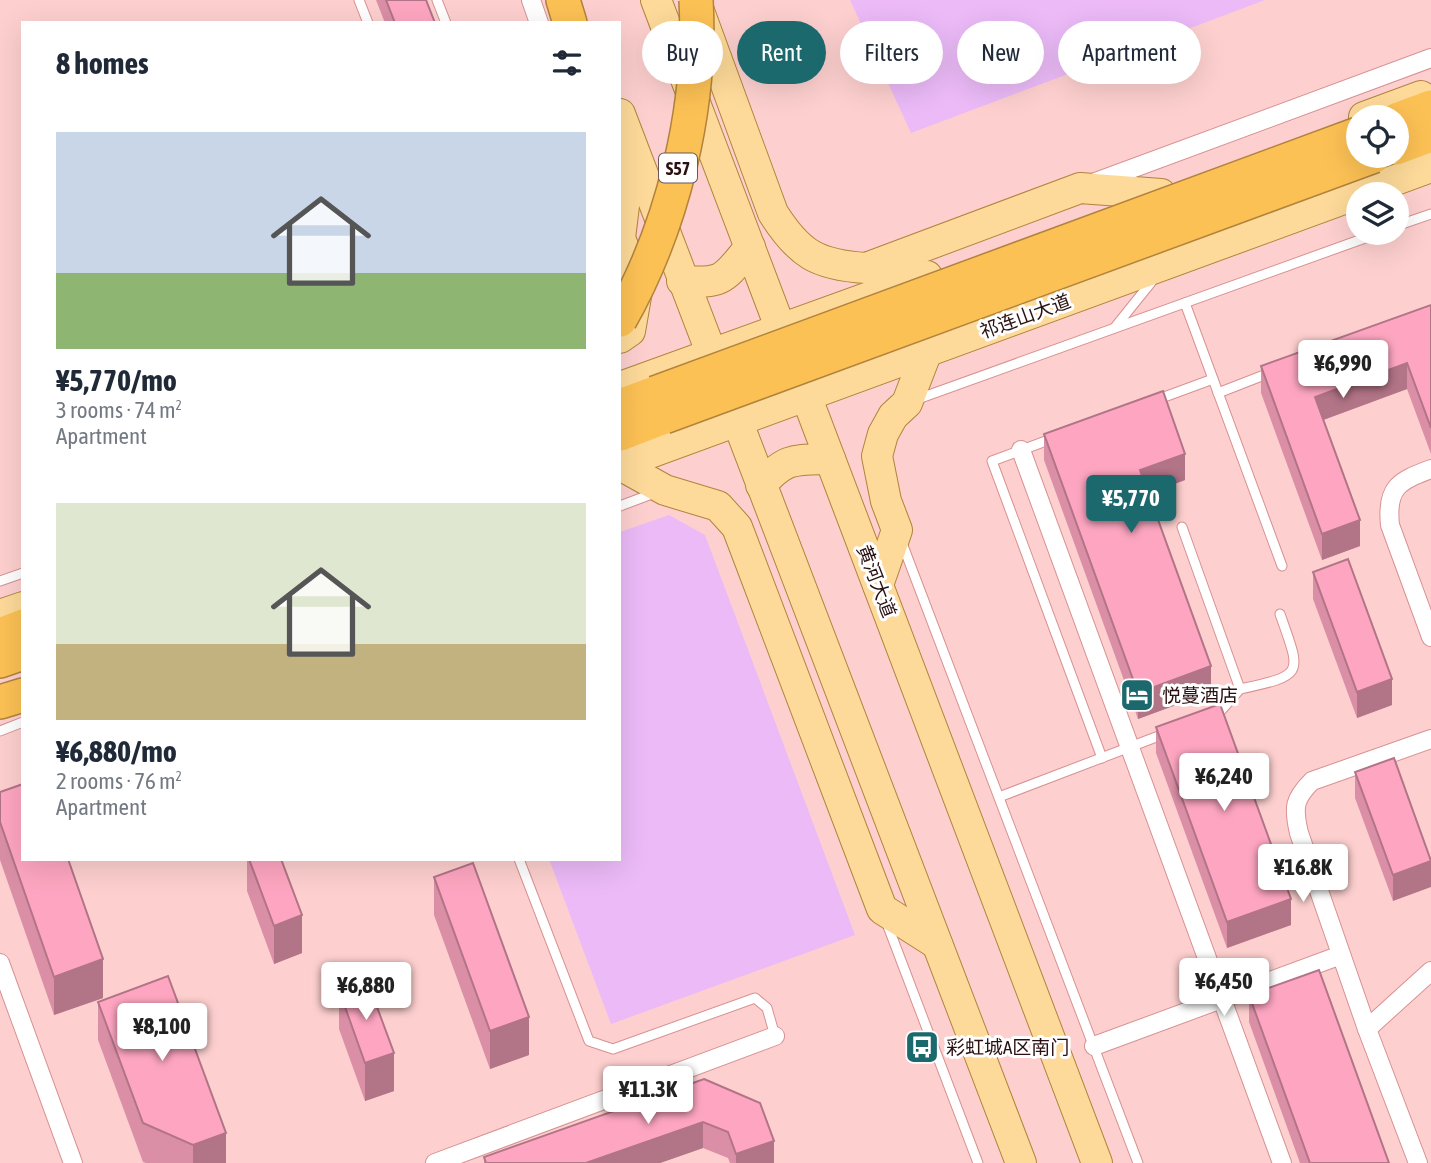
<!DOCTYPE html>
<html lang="en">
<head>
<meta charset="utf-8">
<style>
	:root { --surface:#fff; --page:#f2f2f3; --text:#1f2937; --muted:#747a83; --accent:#1c696d }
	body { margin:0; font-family:"Asap Condensed","Noto Sans SC",sans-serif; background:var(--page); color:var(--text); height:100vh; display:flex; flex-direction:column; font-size:26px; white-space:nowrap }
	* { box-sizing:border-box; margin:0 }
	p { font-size:23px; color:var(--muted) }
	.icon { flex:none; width:38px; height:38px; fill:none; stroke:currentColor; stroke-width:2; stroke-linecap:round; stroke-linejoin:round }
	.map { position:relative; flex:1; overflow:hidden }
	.panel { position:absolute; left:21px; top:21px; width:600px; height:840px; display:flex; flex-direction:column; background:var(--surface); border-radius:0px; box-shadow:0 7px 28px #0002 }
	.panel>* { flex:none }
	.banner { position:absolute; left:642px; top:21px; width:665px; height:63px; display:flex; gap:14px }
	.fabs { position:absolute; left:1346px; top:105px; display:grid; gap:14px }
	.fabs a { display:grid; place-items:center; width:63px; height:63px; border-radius:50%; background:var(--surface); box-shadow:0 7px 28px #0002; font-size:35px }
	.price { position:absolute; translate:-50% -60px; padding:0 16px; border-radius:7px; background:#fff; color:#222; font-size:23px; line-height:46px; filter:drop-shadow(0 2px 4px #0008) }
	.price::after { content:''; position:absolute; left:50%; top:42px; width:21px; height:16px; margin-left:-10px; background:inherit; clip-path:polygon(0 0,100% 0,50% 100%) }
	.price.current { background:var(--accent); color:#fff }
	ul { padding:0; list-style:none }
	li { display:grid; align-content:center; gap:14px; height:371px; padding:0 35px }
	li span { display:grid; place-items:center; height:217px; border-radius:0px; color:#555 }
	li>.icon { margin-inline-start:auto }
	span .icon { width:126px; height:126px; fill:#fffc; stroke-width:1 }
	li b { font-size:30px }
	h2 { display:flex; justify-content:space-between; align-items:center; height:84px; padding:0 35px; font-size:30px }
	.chip { padding:0 24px; border-radius:32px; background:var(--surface); box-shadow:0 7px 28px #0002; font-size:24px; line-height:63px }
	.chip.current { background:var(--accent); color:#fff }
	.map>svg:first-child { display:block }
	.green { fill:#ebbaf7 }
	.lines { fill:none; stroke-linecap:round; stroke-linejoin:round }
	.lane-casing { stroke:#d89191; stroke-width:11 }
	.street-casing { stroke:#d89191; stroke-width:20 }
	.primary-casing { stroke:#b2833d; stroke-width:32 }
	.highway-casing { stroke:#b2833d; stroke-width:36 }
	.lane { stroke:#fff; stroke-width:9 }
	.street { stroke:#fff; stroke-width:18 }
	.primary { stroke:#fdda99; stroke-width:30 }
	.highway { stroke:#fcc155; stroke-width:33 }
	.highway-bridge-casing { stroke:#b2833d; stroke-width:36; stroke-linecap:butt }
	.highway-bridge { stroke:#fcc155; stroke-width:33 }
	.wall { fill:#da8fa6 }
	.shaded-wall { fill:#b27487 }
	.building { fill:#fea6c1; stroke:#b27487; stroke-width:2 }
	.labels { text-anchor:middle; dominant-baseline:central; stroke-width:6; stroke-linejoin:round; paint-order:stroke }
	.shield { fill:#fefefe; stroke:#6a5758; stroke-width:2 }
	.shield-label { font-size:18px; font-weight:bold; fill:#2a1011 }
	.street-label { font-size:19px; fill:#2a1011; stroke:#fefefe }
	.poi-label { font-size:19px; fill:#2a1011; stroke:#fefefe; text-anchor:start }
</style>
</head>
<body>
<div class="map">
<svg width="1431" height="1163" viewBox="0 0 1431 1163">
	<rect width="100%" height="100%" fill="#fdd0cf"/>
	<g class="green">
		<polygon points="850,0 1265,0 911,133"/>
		<polygon points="669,515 705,535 855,935 611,1024 549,859 620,859 620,532"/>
	</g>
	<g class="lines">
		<g class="lane-casing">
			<g id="lane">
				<polyline points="359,0 368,23"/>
				<polyline points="437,0 446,23"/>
				<polyline points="1396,226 1431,214"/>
				<polyline points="1185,303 1282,566"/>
				<polyline points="1116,326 1153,280"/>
				<polyline points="1218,393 1272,372"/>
				<polyline points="915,400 1379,233"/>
				<polyline points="1156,400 1213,379"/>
				<polyline points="1054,438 992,461 1102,758"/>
				<polyline points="620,506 657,492"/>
				<polyline points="1182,527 1240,689 1218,714 1213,716"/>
				<polyline points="902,543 1138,1163"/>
				<polyline points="0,581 23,573"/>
				<path d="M1240 689C1306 675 1301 674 1280 614"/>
				<polyline points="0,731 23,722"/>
				<polyline points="999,797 1164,734"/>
				<polyline points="519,859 589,1041 613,1049 755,998 767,1008 775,1036"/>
				<polyline points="886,921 978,1163"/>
			</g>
		</g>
		<g class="street-casing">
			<g id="street">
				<polyline points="531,0 539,23"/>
				<polyline points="1093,183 1431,58"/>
				<polyline points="1021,450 1282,1163"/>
				<path d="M1431 469C1399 481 1386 487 1390 525L1431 637"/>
				<polyline points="0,963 73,1163"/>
				<polyline points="1367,1029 1431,971"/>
				<polyline points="1094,1046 1341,955"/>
				<polyline points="435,1163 775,1036"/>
				<path d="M1418 1163 1367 1029 1299 833C1293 807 1294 799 1312 781L1431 739"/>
			</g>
		</g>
		<g class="primary-casing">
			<g id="primary">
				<polyline points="656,0 1097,1163"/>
				<path d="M699 11 773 213C799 254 817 265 866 268L1080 188 1161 194"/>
				<polyline points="620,114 1021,1163"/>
				<polyline points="1364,117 1421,96"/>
				<path d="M682 281C725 284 724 278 750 247"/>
				<polyline points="620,338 630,331 638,285 620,238 631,149"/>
				<polyline points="620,387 927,276"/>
				<polyline points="620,464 1431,167"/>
				<polyline points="620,465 665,490 718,506 737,527 882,909 937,944"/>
				<path d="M761 485C786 457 794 460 830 459"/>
				<polyline points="878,585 897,530 886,501 877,456 883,434 893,416 907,403 927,351"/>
				<polyline points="0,615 23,607"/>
			</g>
		</g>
		<g class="highway-casing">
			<g id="highway">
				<polyline points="563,0 570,23"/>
				<polyline points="1396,120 1431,107"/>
				<polyline points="1396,148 1431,135"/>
				<polyline points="620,406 655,393"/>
				<polyline points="620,434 664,417"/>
				<polyline points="0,635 23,626"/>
				<polyline points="0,661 23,653"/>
				<polyline points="0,702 23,695"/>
			</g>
		</g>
		<use href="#lane" class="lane"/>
		<use href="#street" class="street"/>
		<use href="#primary" class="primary"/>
		<use href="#highway" class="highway"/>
		<g class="highway-bridge-casing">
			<g id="highway-bridge">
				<path d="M620 320C673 226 702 108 696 0"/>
				<polyline points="655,393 1358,134"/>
				<polyline points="664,417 1374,156"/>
			</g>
		</g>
		<use href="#highway-bridge" class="highway-bridge"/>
	</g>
	<g class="wall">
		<polygon points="376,0 426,0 435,23 385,23"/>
		<polygon points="1431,305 1431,454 1407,389 1323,420 1360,546 1322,560 1261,393 1261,366"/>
		<polygon points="1044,434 1185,480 1148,494 1211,692 1138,719 1044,460"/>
		<polygon points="1313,572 1392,705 1357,718 1313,599"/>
		<polygon points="1156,727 1291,925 1227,948 1156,753"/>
		<polygon points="1355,772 1431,861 1393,901 1355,798"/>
		<polygon points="0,792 103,998 54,1015 0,860"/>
		<polygon points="247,859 281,859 302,953 274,964 247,891"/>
		<polygon points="434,877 529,1055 490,1069 434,915"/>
		<polygon points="339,990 394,1091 365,1101 339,1029"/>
		<polygon points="1249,995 1389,1163 1300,1163 1249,1022"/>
		<polygon points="98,1002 226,1163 146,1163 143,1162 98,1040"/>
		<polygon points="760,1103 774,1163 730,1163 728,1158 703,1148 660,1163 484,1163 484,1157"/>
	</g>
	<g class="shaded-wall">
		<polygon points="1407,363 1407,389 1315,423 1315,397"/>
		<polygon points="1185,454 1185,480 1140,497 1140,470"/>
		<polygon points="1360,520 1360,546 1322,560 1322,534"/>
		<polygon points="1211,666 1211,692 1138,719 1138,693"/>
		<polygon points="1392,679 1392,705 1357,718 1357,692"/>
		<polygon points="1431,861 1431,887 1393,901 1393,875"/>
		<polygon points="1291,899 1291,925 1227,948 1227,922"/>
		<polygon points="302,915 302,953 274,964 274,926"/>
		<polygon points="103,959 103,998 54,1015 54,977"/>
		<polygon points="529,1017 529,1055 490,1069 490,1031"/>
		<polygon points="394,1053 394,1091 365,1101 365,1063"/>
		<polygon points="703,1122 703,1148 660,1163 586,1163"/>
		<polygon points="226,1133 226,1163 193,1163 193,1145"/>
		<polygon points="774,1141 774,1163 736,1163 736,1154"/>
	</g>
	<g class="building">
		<polygon points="386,0 426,0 435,23 395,23"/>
		<polygon points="1431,305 1431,428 1407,363 1315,397 1360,520 1322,534 1261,366"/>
		<polygon points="1163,391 1185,454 1140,470 1211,666 1138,693 1044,434"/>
		<polygon points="1348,559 1392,679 1357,692 1313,572"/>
		<polygon points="1220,704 1291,899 1227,922 1156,727"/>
		<polygon points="1394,758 1431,861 1393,875 1355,772"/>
		<polygon points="23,784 23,859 68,859 103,959 54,977 0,822 0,792"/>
		<polygon points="249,859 281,859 302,915 274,926"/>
		<polygon points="473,863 529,1017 490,1031 434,877"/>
		<polygon points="1319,970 1389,1163 1310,1163 1249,995"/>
		<polygon points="168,976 226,1133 193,1145 143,1123 98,1002"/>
		<polygon points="367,980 394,1053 365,1063 339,990"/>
		<polygon points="704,1079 760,1103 774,1141 736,1154 728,1132 703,1122 586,1163 486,1163 484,1157"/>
	</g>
	<defs>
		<g id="hotel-square" transform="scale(1.75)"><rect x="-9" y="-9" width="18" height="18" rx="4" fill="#1c696d" stroke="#fefefe"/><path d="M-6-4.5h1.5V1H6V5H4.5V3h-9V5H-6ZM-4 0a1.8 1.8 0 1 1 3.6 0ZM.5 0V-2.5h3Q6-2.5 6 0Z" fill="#fff"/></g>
		<g id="bus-square" transform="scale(1.75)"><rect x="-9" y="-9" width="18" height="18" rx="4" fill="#1c696d" stroke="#fefefe"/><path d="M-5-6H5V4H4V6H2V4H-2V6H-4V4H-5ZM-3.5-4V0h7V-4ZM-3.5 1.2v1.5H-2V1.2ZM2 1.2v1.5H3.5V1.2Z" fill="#fff"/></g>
	</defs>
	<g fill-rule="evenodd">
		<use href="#hotel-square" x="1137" y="695"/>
		<use href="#bus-square" x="922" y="1047"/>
	</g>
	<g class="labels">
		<rect class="shield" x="659" y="153.5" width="38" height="29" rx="5"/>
		<g class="shield-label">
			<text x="678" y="168">S57</text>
		</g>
		<g class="street-label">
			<text transform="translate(1025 316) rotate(-20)">祁连山大道</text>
			<text transform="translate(877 581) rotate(69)">黄河大道</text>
		</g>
		<g class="poi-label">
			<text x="1162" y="695">悦蔓酒店</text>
			<text x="946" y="1047">彩虹城A区南门</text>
		</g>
	</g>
</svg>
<div class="fabs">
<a><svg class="icon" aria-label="locate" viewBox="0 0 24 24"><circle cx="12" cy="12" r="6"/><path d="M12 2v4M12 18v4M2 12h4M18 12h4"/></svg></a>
<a><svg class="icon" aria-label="layers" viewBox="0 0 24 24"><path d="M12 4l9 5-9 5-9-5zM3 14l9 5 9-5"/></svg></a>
</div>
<b class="price" style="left:1343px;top:400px">¥6,990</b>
<b class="price current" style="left:1131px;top:535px">¥5,770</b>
<b class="price" style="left:1224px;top:813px">¥6,240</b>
<b class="price" style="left:1303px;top:904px">¥16.8K</b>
<b class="price" style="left:1224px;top:1018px">¥6,450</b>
<b class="price" style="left:366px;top:1022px">¥6,880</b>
<b class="price" style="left:162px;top:1063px">¥8,100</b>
<b class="price" style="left:648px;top:1126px">¥11.3K</b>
<div class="banner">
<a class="chip">Buy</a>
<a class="chip current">Rent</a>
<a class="chip">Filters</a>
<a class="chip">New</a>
<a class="chip">Apartment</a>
</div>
<section class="panel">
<h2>8 homes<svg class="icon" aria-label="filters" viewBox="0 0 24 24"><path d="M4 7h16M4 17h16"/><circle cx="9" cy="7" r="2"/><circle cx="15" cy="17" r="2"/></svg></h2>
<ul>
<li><span style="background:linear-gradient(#c9d6e8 65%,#8fb573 0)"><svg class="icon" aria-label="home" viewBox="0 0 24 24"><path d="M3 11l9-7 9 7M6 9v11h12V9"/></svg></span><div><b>¥5,770/mo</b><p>3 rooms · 74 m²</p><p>Apartment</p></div></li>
<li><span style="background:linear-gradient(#dfe7d0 65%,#c2b280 0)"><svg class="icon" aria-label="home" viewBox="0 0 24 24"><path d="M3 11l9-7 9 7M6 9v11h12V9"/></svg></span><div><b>¥6,880/mo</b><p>2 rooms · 76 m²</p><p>Apartment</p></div></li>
</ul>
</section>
</div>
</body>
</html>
